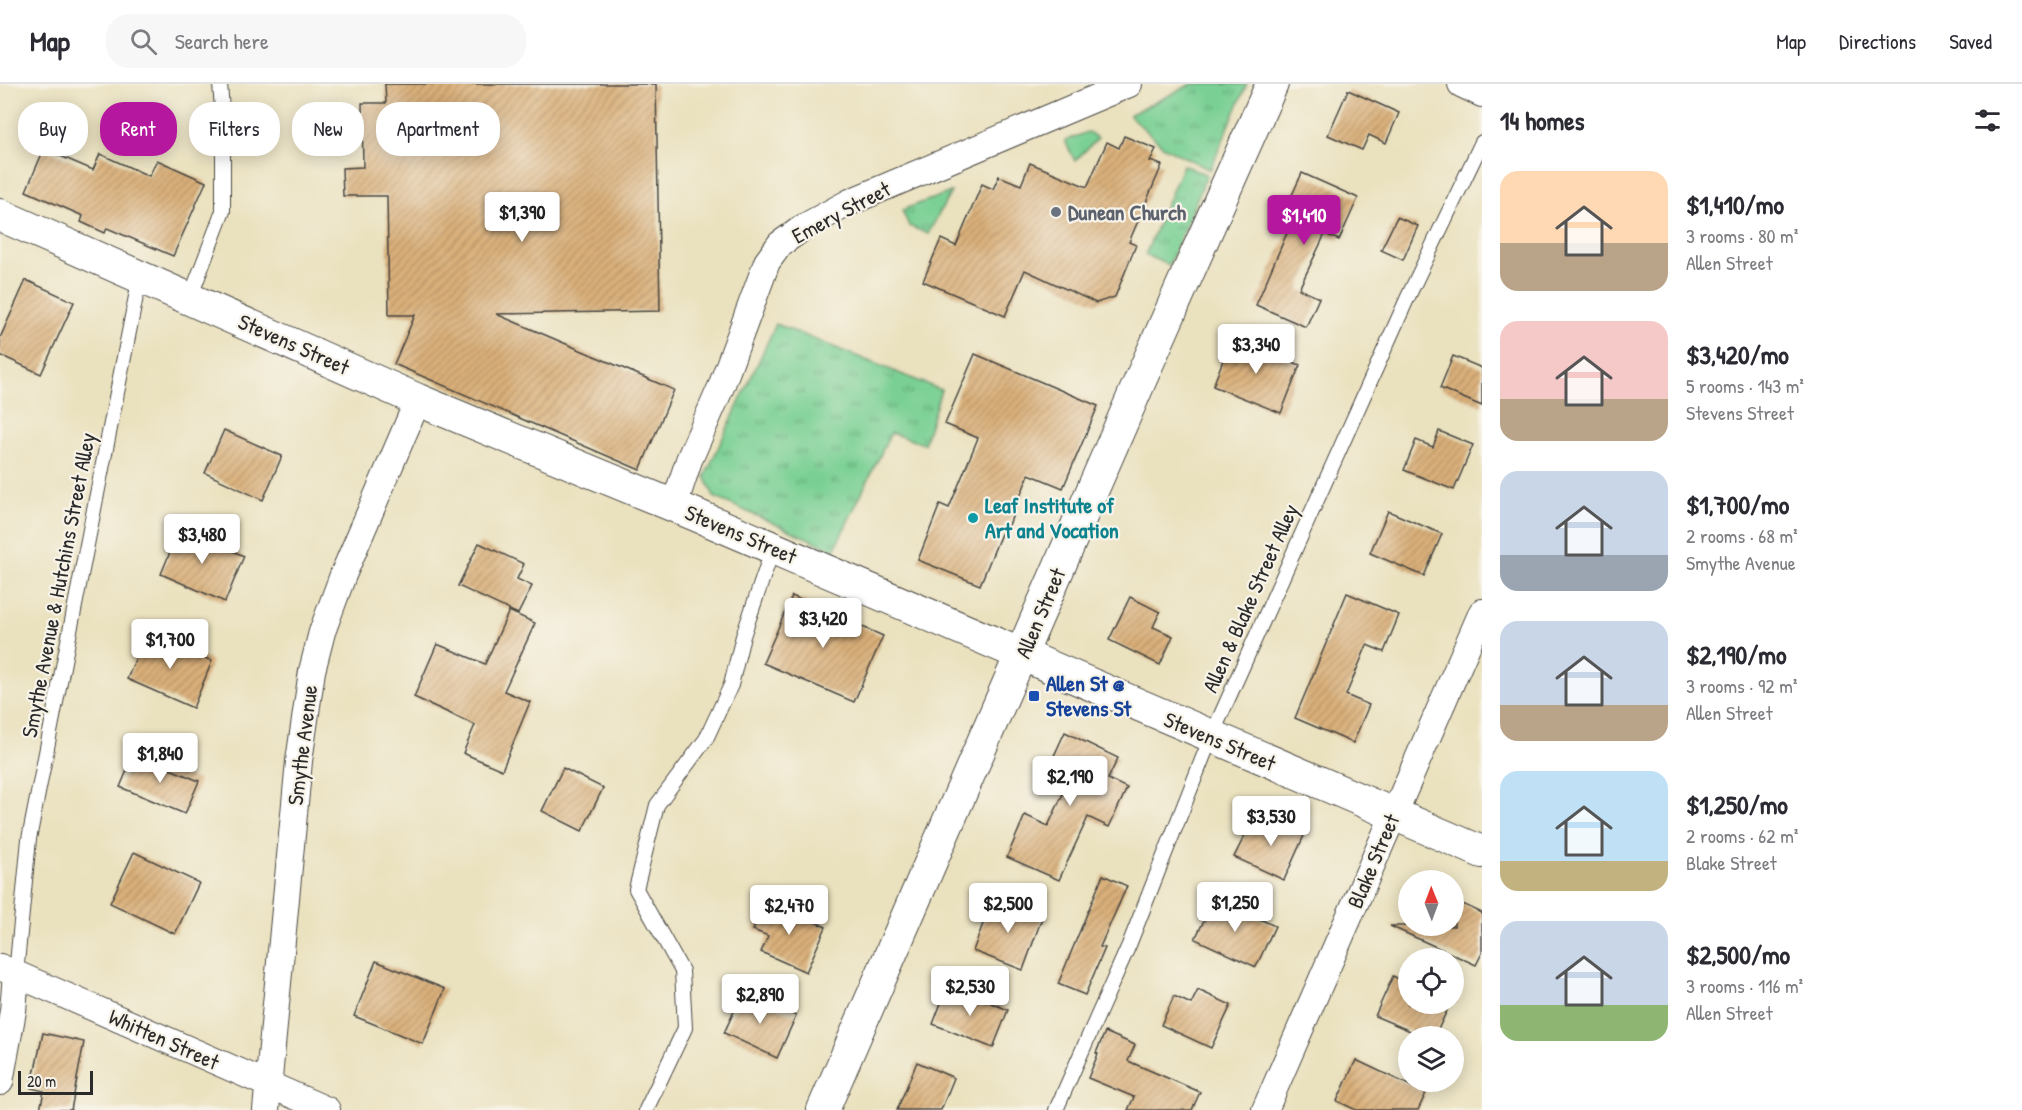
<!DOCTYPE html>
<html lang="en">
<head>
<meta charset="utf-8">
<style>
	:root { --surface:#fff; --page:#f7f7f7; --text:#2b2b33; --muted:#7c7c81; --line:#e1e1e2; --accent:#b5179e }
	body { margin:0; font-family:"Patrick Hand",sans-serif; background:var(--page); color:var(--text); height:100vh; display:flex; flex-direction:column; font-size:22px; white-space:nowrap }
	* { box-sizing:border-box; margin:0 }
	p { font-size:20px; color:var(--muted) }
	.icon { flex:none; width:33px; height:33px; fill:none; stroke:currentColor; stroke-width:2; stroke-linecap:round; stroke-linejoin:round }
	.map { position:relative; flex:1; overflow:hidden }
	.side { display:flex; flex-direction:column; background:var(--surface); width:540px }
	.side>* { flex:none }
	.banner { position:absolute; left:18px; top:18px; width:570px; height:54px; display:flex; gap:12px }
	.needle { width:39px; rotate:359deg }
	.controls { position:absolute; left:1398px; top:786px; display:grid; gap:12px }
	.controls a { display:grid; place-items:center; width:66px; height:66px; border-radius:50%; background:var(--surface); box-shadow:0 3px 15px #0003; font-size:30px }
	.scale { position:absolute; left:18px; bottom:15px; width:75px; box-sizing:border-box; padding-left:6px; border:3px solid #2b2b2b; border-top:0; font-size:16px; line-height:21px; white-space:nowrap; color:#2b2b2b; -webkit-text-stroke:4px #f7f3e8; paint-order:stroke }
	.price { position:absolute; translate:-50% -51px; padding:0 14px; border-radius:6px; background:#fff; color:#222; font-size:20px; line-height:39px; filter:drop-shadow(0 2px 3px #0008) }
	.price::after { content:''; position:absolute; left:50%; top:36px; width:18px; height:14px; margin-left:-9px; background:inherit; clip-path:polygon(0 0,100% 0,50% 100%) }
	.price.active { background:var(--accent); color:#fff }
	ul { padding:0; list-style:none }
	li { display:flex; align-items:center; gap:18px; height:150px; padding:0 18px }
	li span { display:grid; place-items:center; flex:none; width:168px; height:120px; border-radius:18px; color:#555 }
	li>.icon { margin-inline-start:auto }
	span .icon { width:72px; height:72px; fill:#fffc; stroke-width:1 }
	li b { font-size:26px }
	h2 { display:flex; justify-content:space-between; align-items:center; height:72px; padding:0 18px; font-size:26px }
	.pill { padding:0 21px; border-radius:24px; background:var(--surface); box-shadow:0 3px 15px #0003; font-size:21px; line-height:54px }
	.pill.active { background:var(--accent); color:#fff }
	header { display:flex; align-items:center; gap:36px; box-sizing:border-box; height:84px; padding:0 30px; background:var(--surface); border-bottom:2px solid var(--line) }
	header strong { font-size:28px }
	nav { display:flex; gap:33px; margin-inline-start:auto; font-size:21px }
	.search { width:420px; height:54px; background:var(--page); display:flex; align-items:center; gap:15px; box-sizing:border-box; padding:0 21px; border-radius:24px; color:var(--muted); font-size:22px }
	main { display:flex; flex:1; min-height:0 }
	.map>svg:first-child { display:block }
	.grass { fill:url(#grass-tufts); stroke:#527e60; stroke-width:1.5 }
	.building { fill:url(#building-hatch) }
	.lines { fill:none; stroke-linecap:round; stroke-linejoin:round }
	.service-casing { stroke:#484641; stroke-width:16 }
	.minor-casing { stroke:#484641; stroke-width:28 }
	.tertiary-casing { stroke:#484641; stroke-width:34 }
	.service { stroke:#fff; stroke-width:14 }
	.minor { stroke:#fff; stroke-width:26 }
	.tertiary { stroke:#fff; stroke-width:32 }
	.worship-dot { fill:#6b7280; stroke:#f7f3e8; stroke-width:2 }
	.culture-dot { fill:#0f9aa8; stroke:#f7f3e8; stroke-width:2 }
	.transit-dot { fill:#1a4fb4; stroke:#f7f3e8; stroke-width:2 }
	.labels { text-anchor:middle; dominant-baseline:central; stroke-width:4.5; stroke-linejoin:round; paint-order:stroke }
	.street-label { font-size:22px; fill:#2b2b2b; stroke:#f7f3e8 }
	.worship-label { font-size:22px; font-weight:bold; fill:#5b616d; stroke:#f7f3e8; text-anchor:start }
	.culture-label { font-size:22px; font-weight:bold; fill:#0d838f; stroke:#f7f3e8; text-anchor:start }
	.transit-label { font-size:22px; font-weight:bold; fill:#164399; stroke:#f7f3e8; text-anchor:start }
</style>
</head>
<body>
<header>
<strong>Map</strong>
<div class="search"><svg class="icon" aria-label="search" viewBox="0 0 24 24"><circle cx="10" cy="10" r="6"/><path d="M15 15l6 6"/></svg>Search here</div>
<nav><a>Map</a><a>Directions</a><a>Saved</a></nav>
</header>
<main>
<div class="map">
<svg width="1482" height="1026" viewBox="0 0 1482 1026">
	<defs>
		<pattern id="grass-tufts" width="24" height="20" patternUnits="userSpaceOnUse" patternTransform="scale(1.5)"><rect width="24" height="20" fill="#7ad094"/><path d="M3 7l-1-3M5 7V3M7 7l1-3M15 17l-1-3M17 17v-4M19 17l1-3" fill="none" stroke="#64a979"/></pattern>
		<pattern id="building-hatch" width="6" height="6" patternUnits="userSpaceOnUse" patternTransform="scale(1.5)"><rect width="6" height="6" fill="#dab07a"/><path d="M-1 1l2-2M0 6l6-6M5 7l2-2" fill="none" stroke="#b18f64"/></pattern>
	</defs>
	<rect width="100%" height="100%" fill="#f7f3e8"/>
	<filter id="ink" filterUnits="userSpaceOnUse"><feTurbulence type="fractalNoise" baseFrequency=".0167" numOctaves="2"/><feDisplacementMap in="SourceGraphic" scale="12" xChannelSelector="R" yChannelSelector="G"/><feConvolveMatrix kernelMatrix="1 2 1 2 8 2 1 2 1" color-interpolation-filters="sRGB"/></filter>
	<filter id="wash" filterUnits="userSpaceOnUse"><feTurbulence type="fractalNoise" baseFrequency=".008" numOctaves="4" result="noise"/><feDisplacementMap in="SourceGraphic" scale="24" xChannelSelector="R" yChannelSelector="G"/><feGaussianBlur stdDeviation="1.35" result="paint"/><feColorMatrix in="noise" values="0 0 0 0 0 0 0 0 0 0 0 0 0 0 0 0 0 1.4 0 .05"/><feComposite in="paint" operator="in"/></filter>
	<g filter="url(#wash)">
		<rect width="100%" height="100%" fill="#eae1be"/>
		<g class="grass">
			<polygon points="1192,0 1247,0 1210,86 1164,63 1129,31"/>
			<polygon points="1087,48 1098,54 1075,77 1065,57"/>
			<polygon points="1183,81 1207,91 1169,181 1145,171"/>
			<polygon points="951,108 928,150 909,142 902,126"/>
			<polygon points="776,240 941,306 924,360 891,349 834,466 714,413 705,392"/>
		</g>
		<g id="blocks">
			<g class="building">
				<polygon points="385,0 656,0 660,227 496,230 674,306 640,386 394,280 415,231 389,231 387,112 343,112 342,84 363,83 362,19 386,19"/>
				<polygon points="1348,6 1399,29 1386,59 1369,51 1362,66 1328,51"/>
				<polygon points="1124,52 1156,65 1150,77 1162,81 1129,158 1136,161 1115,213 1096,219 1025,186 1005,232 923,197 941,155 956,162 982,100 993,105 999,92 1021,101 1030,79 1087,103 1107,58 1119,64"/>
				<polygon points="44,65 93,86 100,70 149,92 157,76 206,98 173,172 107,144 105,149 81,138 83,132 26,107"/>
				<polygon points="1302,89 1358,114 1339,156 1325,150 1299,205 1319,214 1306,243 1256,221 1293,135 1283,131"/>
				<polygon points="1397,133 1418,142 1403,176 1381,166"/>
				<polygon points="26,196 74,218 41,290 0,271 0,254"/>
				<polygon points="1232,253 1300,281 1281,329 1213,302"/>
				<polygon points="975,270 1098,322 1063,404 1029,390 1007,446 1003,445 980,501 918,476 940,420 949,424 978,354 945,340"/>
				<polygon points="1453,272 1482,284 1482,322 1440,304"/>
				<polygon points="224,346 282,372 263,416 205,389"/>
				<polygon points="1439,347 1473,361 1454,406 1404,386 1416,356 1433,363"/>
				<polygon points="1388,427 1442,450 1424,492 1370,469"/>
				<polygon points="180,444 244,472 225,518 161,490"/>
				<polygon points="479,459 524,480 517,495 532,502 518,530 458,502"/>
				<polygon points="1347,509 1399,531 1384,568 1367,561 1346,611 1369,621 1353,659 1295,634"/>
				<polygon points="792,512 883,552 854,618 763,579"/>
				<polygon points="1130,513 1160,528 1153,543 1173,552 1160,581 1109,556"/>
				<polygon points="509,527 535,539 504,607 530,618 502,686 463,669 475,641 414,613 437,560 485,580"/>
				<polygon points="146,549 212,577 193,624 127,595"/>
				<polygon points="1065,648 1118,674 1108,695 1127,704 1109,743 1088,733 1059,796 1007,773 1025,731 1048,742 1068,699 1046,689"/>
				<polygon points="134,670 199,697 185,730 120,703"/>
				<polygon points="563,684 603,704 582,747 542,727"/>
				<polygon points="1274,732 1306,747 1284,796 1234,773 1250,741 1266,748"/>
				<polygon points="134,768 199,799 175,850 110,819"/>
				<polygon points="1103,791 1127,802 1100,863 1105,864 1085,911 1058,900"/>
				<polygon points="1215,814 1275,842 1256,883 1195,855"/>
				<polygon points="992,815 1042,834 1023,886 973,867"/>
				<polygon points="766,816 826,843 806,888 761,868 768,852 753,846"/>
				<polygon points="1454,816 1482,829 1482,869 1476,881 1390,842 1454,842"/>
				<polygon points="376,877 445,905 423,960 354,932"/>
				<polygon points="1393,892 1408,900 1408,920 1450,920 1435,952 1422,952 1375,932"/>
				<polygon points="948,901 1008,926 993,964 933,940"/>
				<polygon points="1198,906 1231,921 1211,964 1161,941 1174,912 1191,920"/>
				<polygon points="743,908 796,932 777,974 724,949"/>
				<polygon points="1105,948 1135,961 1128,977 1200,1008 1192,1026 1128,1026 1134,1013 1088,994 1098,970 1096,969"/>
				<polygon points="43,949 84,958 71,1026 40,1026 44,1007 31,1004"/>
				<polygon points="1356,976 1426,1009 1418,1026 1356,1026 1337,1017"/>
				<polygon points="917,978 954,994 941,1026 897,1026"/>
			</g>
		</g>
	</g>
	<g filter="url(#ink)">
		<use href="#blocks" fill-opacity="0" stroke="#484641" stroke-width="1.5"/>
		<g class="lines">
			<g class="service-casing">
				<g id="service">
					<polyline points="190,214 223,127 223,38 220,0"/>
					<polyline points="16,890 29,755 140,192"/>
					<polyline points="646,1026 685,944 682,887 636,805 657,721 706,655 731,601 743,552 773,464"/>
					<polyline points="1056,1026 1129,861 1211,653 1407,215 1482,58"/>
				</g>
			</g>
			<g class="minor-casing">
				<g id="minor">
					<polyline points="1461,0 1482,10"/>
					<polyline points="674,422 689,376 721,303 767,178 780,160 804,143 850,118 1129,0"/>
					<polyline points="0,883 327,1026"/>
					<polyline points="0,998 13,927 16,890"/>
					<polyline points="266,1026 299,677 312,587 322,548 343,491 418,316"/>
					<polyline points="1265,1026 1482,528"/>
				</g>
			</g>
			<g class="tertiary-casing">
				<g id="tertiary">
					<polyline points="0,131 418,316 696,431 1482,768"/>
					<polyline points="823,1026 1146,283 1272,0"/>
				</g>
			</g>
			<use href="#service" class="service"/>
			<use href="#minor" class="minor"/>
			<use href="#tertiary" class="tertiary"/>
		</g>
	</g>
	<circle class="worship-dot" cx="1056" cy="128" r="6"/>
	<circle class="culture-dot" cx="973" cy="434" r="6"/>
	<rect class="transit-dot" x="1028" y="606" width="12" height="12" rx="3"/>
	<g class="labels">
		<g class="street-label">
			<text transform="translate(841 128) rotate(-28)">Emery Street</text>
			<text transform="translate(294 260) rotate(24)">Stevens Street</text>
			<text transform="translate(741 450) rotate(23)">Stevens Street</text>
			<text transform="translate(58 501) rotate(-79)">Smythe Avenue &amp; Hutchins Street Alley</text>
			<text transform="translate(1250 514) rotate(-66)">Allen &amp; Blake Street Alley</text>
			<text transform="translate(1040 529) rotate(-67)">Allen Street</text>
			<text transform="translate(1220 657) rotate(23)">Stevens Street</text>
			<text transform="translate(302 661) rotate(-83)">Smythe Avenue</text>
			<text transform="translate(1373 777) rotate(-67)">Blake Street</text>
			<text transform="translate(164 955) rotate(24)">Whitten Street</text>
		</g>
		<g class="worship-label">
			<text x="1068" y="128">Dunean Church</text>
		</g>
		<g class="culture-label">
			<text x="985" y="421">Leaf Institute of<tspan x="985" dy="25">Art and Vocation</tspan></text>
		</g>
		<g class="transit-label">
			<text x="1046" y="599">Allen St @<tspan x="1046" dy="25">Stevens St</tspan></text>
		</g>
	</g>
</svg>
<div class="controls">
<a><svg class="needle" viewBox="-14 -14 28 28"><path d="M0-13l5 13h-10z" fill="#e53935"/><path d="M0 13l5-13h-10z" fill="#7c7c81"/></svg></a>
<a><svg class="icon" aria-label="locate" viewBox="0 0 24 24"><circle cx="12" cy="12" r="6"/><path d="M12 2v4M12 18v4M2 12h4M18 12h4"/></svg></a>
<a><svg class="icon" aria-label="layers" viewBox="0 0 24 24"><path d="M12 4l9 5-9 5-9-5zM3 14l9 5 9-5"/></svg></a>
</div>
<div class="scale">20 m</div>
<b class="price" style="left:522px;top:159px">$1,390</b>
<b class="price active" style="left:1304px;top:162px">$1,410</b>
<b class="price" style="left:1256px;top:291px">$3,340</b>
<b class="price" style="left:202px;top:481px">$3,480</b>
<b class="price" style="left:823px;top:565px">$3,420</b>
<b class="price" style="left:170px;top:586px">$1,700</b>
<b class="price" style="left:160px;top:700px">$1,840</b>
<b class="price" style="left:1070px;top:723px">$2,190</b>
<b class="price" style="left:1271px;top:763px">$3,530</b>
<b class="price" style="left:1235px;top:849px">$1,250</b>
<b class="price" style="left:1008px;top:850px">$2,500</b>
<b class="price" style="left:789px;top:852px">$2,470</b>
<b class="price" style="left:970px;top:933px">$2,530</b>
<b class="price" style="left:760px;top:941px">$2,890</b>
<div class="banner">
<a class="pill">Buy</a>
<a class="pill active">Rent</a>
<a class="pill">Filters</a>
<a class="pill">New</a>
<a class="pill">Apartment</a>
</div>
</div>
<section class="side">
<h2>14 homes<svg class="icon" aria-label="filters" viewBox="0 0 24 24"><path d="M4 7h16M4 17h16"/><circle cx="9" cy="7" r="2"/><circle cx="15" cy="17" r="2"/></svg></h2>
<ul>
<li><span style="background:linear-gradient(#ffd9b3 60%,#b9a48a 0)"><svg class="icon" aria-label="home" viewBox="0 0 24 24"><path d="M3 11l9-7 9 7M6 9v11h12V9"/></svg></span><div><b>$1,410/mo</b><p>3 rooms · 80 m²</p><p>Allen Street</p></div></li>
<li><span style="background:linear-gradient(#f6c9c9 65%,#b9a48a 0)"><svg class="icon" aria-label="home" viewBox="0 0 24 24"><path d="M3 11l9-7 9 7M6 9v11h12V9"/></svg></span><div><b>$3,420/mo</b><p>5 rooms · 143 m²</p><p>Stevens Street</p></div></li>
<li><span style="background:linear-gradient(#c9d6e8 70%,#9aa5b1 0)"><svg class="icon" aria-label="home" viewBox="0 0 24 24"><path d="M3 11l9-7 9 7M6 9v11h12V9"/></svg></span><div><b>$1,700/mo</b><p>2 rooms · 68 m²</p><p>Smythe Avenue</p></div></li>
<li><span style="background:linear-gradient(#c9d6e8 70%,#b9a48a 0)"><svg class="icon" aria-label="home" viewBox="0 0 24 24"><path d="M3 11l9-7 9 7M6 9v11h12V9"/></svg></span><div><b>$2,190/mo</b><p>3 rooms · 92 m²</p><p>Allen Street</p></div></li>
<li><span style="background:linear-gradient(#bfe0f5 75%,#c2b280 0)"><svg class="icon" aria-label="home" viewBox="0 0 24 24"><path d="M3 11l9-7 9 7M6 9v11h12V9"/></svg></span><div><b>$1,250/mo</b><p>2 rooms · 62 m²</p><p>Blake Street</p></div></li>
<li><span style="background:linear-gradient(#c9d6e8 70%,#8fb573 0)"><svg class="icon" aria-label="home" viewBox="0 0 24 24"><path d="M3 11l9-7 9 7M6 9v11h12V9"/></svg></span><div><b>$2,500/mo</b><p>3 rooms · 116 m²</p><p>Allen Street</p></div></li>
</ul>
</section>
</main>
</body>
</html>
